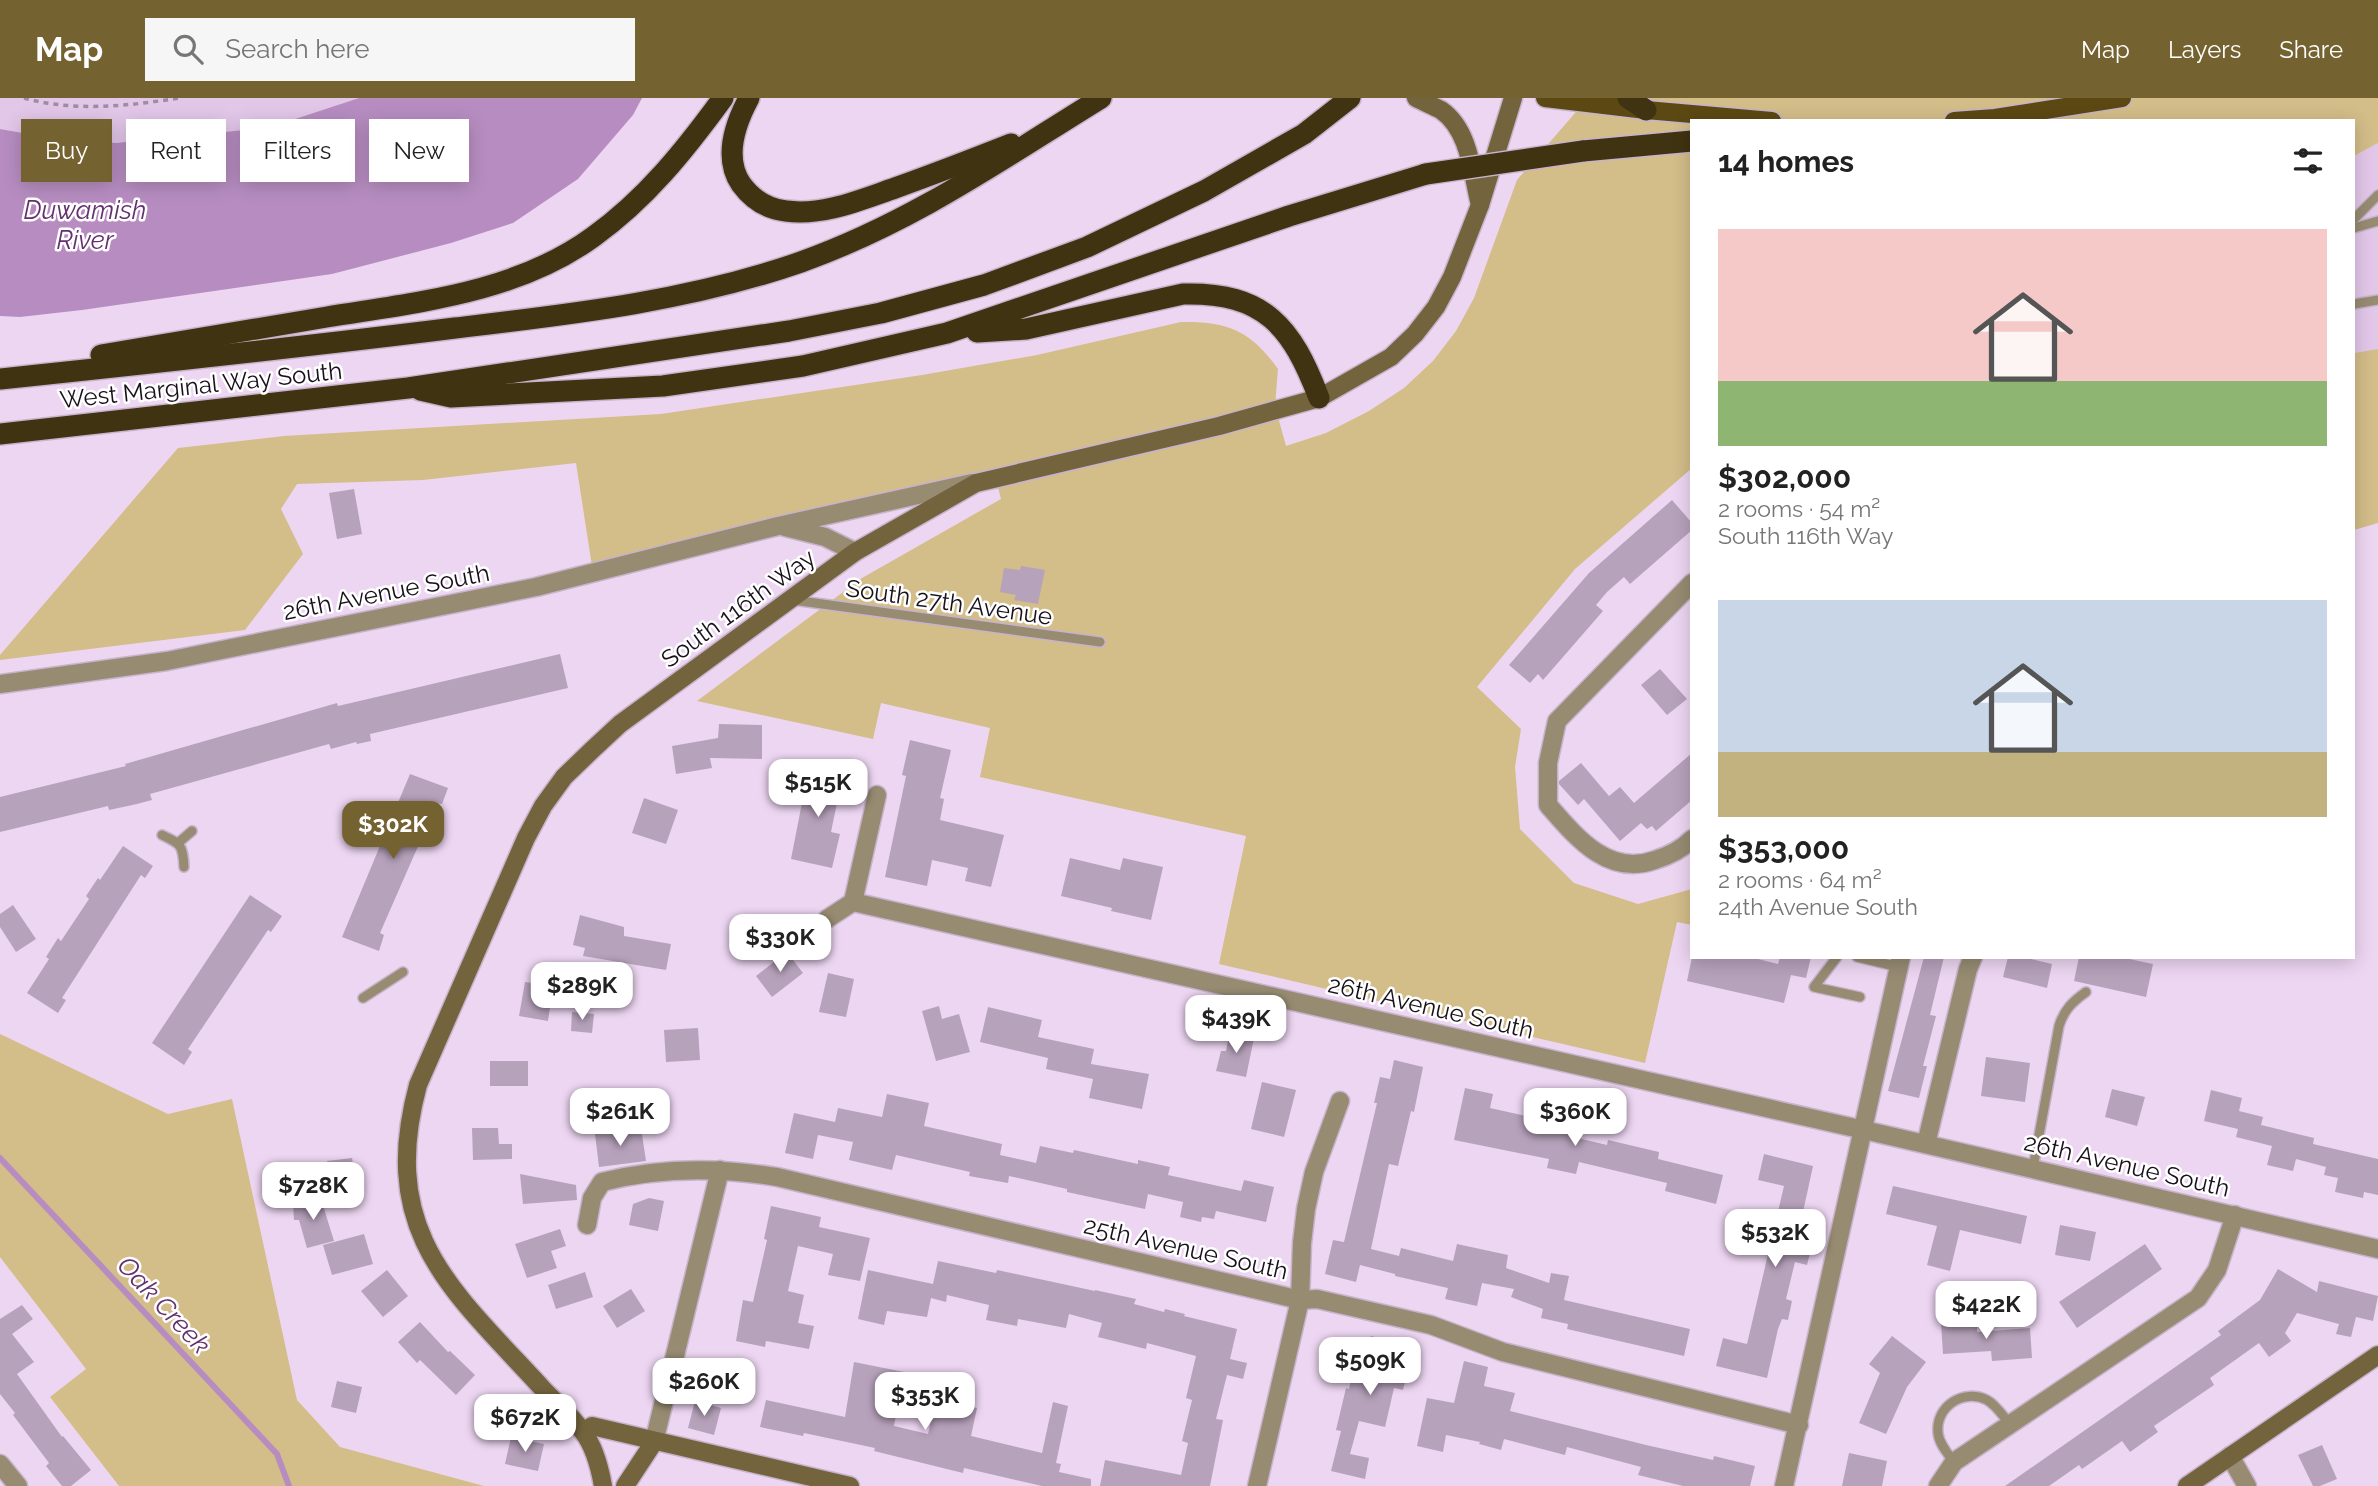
<!DOCTYPE html>
<html lang="en">
<head>
<meta charset="utf-8">
<style>
	:root { --surface:#fff; --page:#f6f6f6; --text:#222; --muted:#767676; --accent:#756231 }
	body { margin:0; font-family:Raleway,sans-serif; background:var(--page); color:var(--text); height:100vh; display:flex; flex-direction:column; font-size:26px; white-space:nowrap }
	* { box-sizing:border-box; margin:0 }
	p { font-size:23px; color:var(--muted) }
	.icon { flex:none; width:38px; height:38px; fill:none; stroke:currentColor; stroke-width:2; stroke-linecap:round; stroke-linejoin:round }
	.map { position:relative; flex:1; overflow:hidden }
	.side { position:absolute; left:1690px; top:21px; width:665px; height:840px; display:flex; flex-direction:column; background:var(--surface); border-radius:0px; box-shadow:0 4px 18px #0003 }
	.side>* { flex:none }
	.banner { position:absolute; left:21px; top:21px; width:665px; height:63px; display:flex; gap:14px }
	.price { position:absolute; translate:-50% -60px; padding:0 16px; border-radius:14px; background:#fff; color:#222; font-size:23px; line-height:46px; filter:drop-shadow(0 2px 4px #0008) }
	.price::after { content:''; position:absolute; left:50%; top:42px; width:21px; height:16px; margin-left:-10px; background:inherit; clip-path:polygon(0 0,100% 0,50% 100%) }
	.price.selected { background:var(--accent); color:#fff }
	ul { padding:0; list-style:none }
	li { display:grid; align-content:center; gap:14px; height:371px; padding:0 28px }
	li span { display:grid; place-items:center; height:217px; border-radius:0px; color:#555 }
	li>.icon { margin-inline-start:auto }
	span .icon { width:126px; height:126px; fill:#fffc; stroke-width:1 }
	li b { font-size:30px }
	h2 { display:flex; justify-content:space-between; align-items:center; height:84px; padding:0 28px; font-size:30px }
	.pill { padding:0 24px; border-radius:0px; background:var(--surface); box-shadow:0 4px 18px #0003; font-size:24px; line-height:63px }
	.pill.selected { background:var(--accent); color:#fff }
	header { display:flex; align-items:center; gap:42px; box-sizing:border-box; height:98px; padding:0 35px; background:var(--accent); color:#fff }
	header strong { font-size:33px }
	nav { display:flex; gap:38px; margin-inline-start:auto; font-size:24px }
	.search { width:490px; height:63px; background:var(--page); display:flex; align-items:center; gap:18px; box-sizing:border-box; padding:0 24px; border-radius:0px; color:var(--muted); font-size:26px }
	.map>svg:first-child { display:block }
	.built { fill:#e3c7e9 }
	.green { fill:#d3bd89 }
	.water { fill:#b78dc1 }
	.lines { fill:none; stroke-linecap:round; stroke-linejoin:round }
	.stream { stroke:#b78dc1; stroke-width:6 }
	.building { fill:#b7a2bc }
	.lane-casing { stroke:#c7b3cb; stroke-width:12 }
	.street-casing { stroke:#c7b3cb; stroke-width:21 }
	.secondary-casing { stroke:#c7b3cb; stroke-width:21 }
	.primary-casing { stroke:#c7b3cb; stroke-width:21 }
	.highway-casing { stroke:#c7b3cb; stroke-width:24 }
	.path { stroke:#9e8da2; stroke-width:3.5; stroke-dasharray:5 5; stroke-linecap:butt }
	.lane { stroke:#978c72; stroke-width:9 }
	.street { stroke:#978c72; stroke-width:18 }
	.secondary { stroke:#74643d; stroke-width:18 }
	.primary { stroke:#5c4812; stroke-width:18 }
	.highway { stroke:#403311; stroke-width:21 }
	.highway-bridge-casing { stroke:#c7b3cb; stroke-width:24; stroke-linecap:butt }
	.highway-bridge { stroke:#403311; stroke-width:21 }
	.labels { text-anchor:middle; dominant-baseline:central; stroke-width:5; stroke-linejoin:round; paint-order:stroke }
	.street-label { font-size:24px; fill:#18111a; stroke:#fff }
	.water-label { font-size:26px; font-style:italic; fill:#643070; stroke:#fff }
</style>
</head>
<body>
<header>
<strong>Map</strong>
<div class="search"><svg class="icon" aria-label="search" viewBox="0 0 24 24"><circle cx="10" cy="10" r="6"/><path d="M15 15l6 6"/></svg>Search here</div>
<nav><a>Map</a><a>Layers</a><a>Share</a></nav>
</header>
<div class="map">
<svg width="2378" height="1388" viewBox="0 0 2378 1388">
	<rect width="100%" height="100%" fill="#edd6f2"/>
	<g class="built">
		<polygon points="0,0 359,0 286,24 244,32 116,45 46,39 0,31"/>
		<polygon points="2378,45 2378,251 2354,255 2354,58"/>
	</g>
	<g class="green">
		<path d="M1588 0H2378V45L2354 58V23H1692V370L1575 471 1477 589 1521 631 1515 669 1520 731 1574 785 1638 806 1692 791V827L1677 824 1645 965 1219 866 1246 738 980 679 990 630 881 605 873 641 697 603 862 480 1001 401 994 373 592 468 576 365 423 382 297 386 281 411 303 456 245 532 0 562V557L178 350 284 338 661 316 922 277 1037 257 1181 224C1228 223 1251 233 1278 271L1275 308 1286 348 1326 335 1369 313 1404 290 1433 263 1456 233 1474 200 1517 82Z"/>
		<polygon points="2378,251 2378,425 2354,432 2354,255"/>
		<polygon points="0,936 168,1016 232,1001 297,1302 340,1349 484,1388 119,1388 50,1299 86,1271 0,1159"/>
	</g>
	<polygon class="water" points="359,0 642,0 633,17 578,81 513,125 451,145 332,176 82,212 20,219 0,218 0,31 46,39 116,45 244,32 286,24"/>
	<g class="lines">
		<polyline class="stream" points="0,1060 277,1356 289,1388"/>
	</g>
	<g class="building">
		<polygon points="354,391 362,436 337,441 329,395"/>
		<polygon points="1672,402 1692,425 1692,432 1630,486 1624,479 1607,494 1596,507 1603,513 1543,582 1538,576 1530,585 1509,567 1589,475"/>
		<polygon points="1021,468 1045,472 1038,506 1014,502 1016,497 1000,494 1004,470 1020,472"/>
		<polygon points="560,556 568,590 370,636 371,643 357,646 356,644 331,651 329,646 150,696 152,702 137,706 109,712 108,708 0,734 0,699 126,668 125,666 337,605 338,608"/>
		<polygon points="1660,571 1687,601 1667,617 1641,587"/>
		<polygon points="719,626 762,627 762,661 710,660 712,670 676,676 672,648 718,640"/>
		<polygon points="910,642 951,652 940,700 944,701 940,722 1004,737 991,789 965,783 968,770 932,762 927,788 885,779 906,678 902,677"/>
		<polygon points="1692,655 1692,702 1656,733 1652,728 1647,731 1641,725 1620,743 1584,701 1578,707 1559,686 1559,683 1581,665 1609,698 1620,689 1634,705"/>
		<polygon points="809,669 843,676 831,734 840,736 832,770 791,761"/>
		<polygon points="410,676 448,690 442,706 437,705 380,835 384,837 379,853 342,839"/>
		<polygon points="644,700 678,712 666,746 632,735"/>
		<polygon points="123,748 153,768 145,780 141,777 62,900 66,902 58,915 27,895 49,861 46,859 58,840 61,843 89,801 86,798 98,780 100,782"/>
		<polygon points="1070,760 1120,772 1123,760 1163,769 1151,822 1111,813 1112,810 1061,798"/>
		<polygon points="250,797 282,818 271,834 268,832 188,951 192,954 184,967 152,945"/>
		<polygon points="13,807 36,841 16,854 0,829 0,816"/>
		<polygon points="580,817 624,829 624,838 671,846 666,872 583,858 585,850 573,847"/>
		<polygon points="787,854 803,875 772,899 756,878"/>
		<polygon points="1692,859 1750,859 1778,866 1780,859 1811,859 1806,880 1791,877 1784,905 1687,883"/>
		<polygon points="1924,859 1944,859 1930,917 1936,918 1923,968 1927,968 1919,1000 1888,993"/>
		<polygon points="2008,859 2023,859 2052,866 2047,890 2003,879"/>
		<polygon points="2079,859 2120,859 2153,866 2146,899 2074,883"/>
		<polygon points="828,875 854,881 846,919 819,914"/>
		<polygon points="525,884 553,888 548,923 519,918"/>
		<polygon points="939,908 942,921 959,916 970,954 936,963 922,913"/>
		<polygon points="988,909 1042,922 1038,939 1094,951 1091,966 1149,976 1142,1011 1089,1000 1093,981 1046,971 1048,960 980,944"/>
		<polygon points="572,914 594,916 592,935 571,933"/>
		<polygon points="698,930 700,962 666,964 664,932"/>
		<polygon points="1230,933 1248,936 1247,939 1254,940 1246,979 1216,973 1221,953 1226,953"/>
		<polygon points="1986,959 2030,965 2025,1004 1981,998"/>
		<polygon points="1394,962 1423,969 1414,1014 1411,1013 1398,1068 1389,1066 1371,1151 1399,1158 1401,1150 1453,1163 1457,1146 1508,1157 1506,1170 1549,1185 1551,1175 1569,1178 1564,1202 1690,1231 1684,1258 1567,1231 1568,1226 1541,1220 1543,1211 1511,1199 1514,1191 1482,1185 1477,1208 1445,1201 1448,1190 1395,1178 1395,1176 1360,1167 1356,1184 1325,1176 1333,1142 1344,1144 1377,1005 1374,1005 1380,979 1390,981"/>
		<rect x="490" y="963" width="38" height="25"/>
		<polygon points="1262,984 1296,992 1284,1039 1251,1031"/>
		<polygon points="1465,990 1493,996 1490,1010 1549,1023 1549,1025 1571,1031 1569,1038 1607,1047 1608,1042 1659,1054 1658,1061 1723,1077 1716,1106 1665,1093 1667,1085 1579,1064 1576,1076 1547,1070 1549,1061 1454,1042"/>
		<polygon points="2112,991 2145,999 2137,1028 2105,1019"/>
		<polygon points="2211,992 2242,1000 2239,1013 2263,1019 2261,1027 2314,1040 2313,1046 2378,1061 2378,1097 2364,1094 2363,1100 2335,1094 2338,1080 2324,1077 2326,1069 2296,1061 2293,1073 2267,1067 2272,1048 2236,1039 2238,1031 2204,1023"/>
		<polygon points="887,996 929,1005 924,1028 1002,1046 1000,1057 1036,1065 1040,1048 1073,1055 1074,1052 1138,1066 1138,1062 1170,1069 1168,1077 1241,1093 1244,1082 1274,1089 1266,1124 1216,1113 1214,1121 1202,1119 1201,1124 1180,1119 1183,1104 1148,1096 1145,1111 1067,1094 1067,1091 1009,1078 1008,1085 969,1078 970,1074 896,1057 892,1072 849,1062 853,1044 818,1037 813,1061 785,1055 794,1015 835,1024 838,1010 882,1019"/>
		<polygon points="472,1030 498,1030 499,1046 512,1046 512,1061 473,1062"/>
		<polygon points="641,1030 646,1063 599,1069 595,1036"/>
		<polygon points="1764,1056 1813,1068 1803,1114 1806,1115 1804,1124 1810,1125 1805,1149 1811,1151 1807,1167 1795,1164 1786,1201 1792,1203 1788,1222 1782,1221 1778,1231 1767,1280 1716,1268 1723,1240 1747,1246 1784,1088 1758,1082"/>
		<polygon points="352,1060 359,1103 334,1107 327,1063"/>
		<polygon points="520,1076 576,1087 577,1102 523,1106"/>
		<polygon points="1893,1088 2027,1118 2021,1146 1960,1132 1950,1173 1927,1167 1937,1128 1886,1116"/>
		<polygon points="649,1100 664,1103 658,1133 629,1127 633,1106"/>
		<polygon points="321,1101 334,1143 307,1150 299,1122 294,1122 293,1104"/>
		<polygon points="771,1108 821,1119 819,1129 870,1140 860,1183 828,1177 833,1156 798,1148 788,1193 804,1197 798,1225 814,1228 809,1251 766,1243 765,1249 736,1243 743,1202 753,1204 767,1142 764,1141"/>
		<polygon points="2060,1127 2096,1134 2090,1163 2055,1157"/>
		<polygon points="560,1131 566,1148 551,1153 557,1170 527,1180 515,1146"/>
		<polygon points="364,1136 373,1166 332,1177 323,1147"/>
		<polygon points="2145,1146 2162,1171 2077,1230 2059,1204"/>
		<polygon points="938,1163 996,1175 997,1172 1095,1193 1095,1192 1136,1201 1134,1206 1164,1214 1165,1211 1185,1216 1184,1218 1237,1231 1230,1261 1247,1265 1243,1281 1227,1277 1216,1321 1223,1322 1210,1388 1100,1388 1105,1362 1181,1377 1188,1345 1182,1343 1192,1302 1186,1300 1196,1258 1147,1245 1146,1251 1098,1239 1102,1225 1069,1216 1066,1230 1018,1221 1017,1228 986,1222 989,1207 947,1197 946,1204 931,1200 927,1219 887,1213 884,1227 858,1221 868,1172 933,1186"/>
		<polygon points="2278,1171 2317,1194 2319,1183 2378,1198 2373,1223 2356,1219 2351,1239 2336,1236 2339,1226 2297,1215 2285,1235 2291,1243 2269,1259 2259,1245 2210,1280 2214,1287 2154,1328 2158,1334 2130,1354 2122,1343 2082,1371 2079,1367 2049,1388 2005,1388 2221,1237 2218,1233 2260,1202"/>
		<polygon points="387,1172 408,1198 383,1219 361,1193"/>
		<polygon points="585,1174 593,1199 556,1211 548,1187"/>
		<polygon points="631,1191 645,1213 617,1230 603,1208"/>
		<polygon points="22,1207 33,1221 12,1236 34,1264 17,1276 62,1339 63,1338 91,1372 71,1388 62,1388 46,1368 49,1365 13,1317 15,1315 0,1296 0,1221"/>
		<polygon points="1977,1223 1977,1234 2030,1230 2032,1260 1992,1263 1991,1253 1943,1256 1941,1225"/>
		<polygon points="420,1224 448,1254 450,1253 475,1277 456,1297 420,1262 417,1265 398,1244"/>
		<polygon points="1371,1238 1394,1244 1396,1239 1414,1243 1403,1292 1394,1290 1385,1329 1359,1323 1350,1356 1369,1360 1365,1381 1331,1373 1341,1333 1336,1332 1346,1290 1349,1291 1358,1248 1368,1250"/>
		<polygon points="1892,1238 1926,1264 1907,1289 1886,1336 1859,1325 1880,1275 1869,1266"/>
		<polygon points="1464,1263 1488,1269 1484,1288 1515,1295 1510,1313 1646,1347 1713,1362 1714,1358 1755,1368 1750,1388 1683,1388 1638,1377 1641,1369 1567,1349 1565,1357 1504,1341 1501,1352 1479,1346 1480,1344 1446,1337 1443,1354 1417,1348 1427,1300 1454,1305"/>
		<polygon points="854,1264 904,1274 894,1328 928,1336 936,1300 977,1310 971,1338 1042,1355 1053,1304 1068,1308 1056,1365 1061,1366 1059,1374 1091,1381 1091,1388 1042,1388 964,1370 963,1375 874,1353 875,1350 804,1335 803,1338 760,1329 766,1302 845,1319"/>
		<polygon points="337,1283 362,1289 356,1315 331,1309"/>
		<polygon points="695,1303 721,1310 714,1337 688,1330"/>
		<polygon points="511,1339 544,1346 538,1373 505,1366"/>
		<polygon points="2322,1347 2337,1381 2320,1388 2313,1388 2298,1357"/>
		<polygon points="1849,1355 1887,1363 1882,1388 1842,1388"/>
	</g>
	<g class="lines">
		<g class="lane-casing">
			<g id="lane">
				<polyline points="2354,121 2378,97"/>
				<polyline points="2354,130 2378,123"/>
				<polyline points="2354,206 2378,202"/>
				<polyline points="793,502 1100,544"/>
				<path d="M162 737C181 746 183 747 184 769"/>
				<polyline points="178,745 192,733"/>
				<polyline points="1837,859 1814,889 1860,899"/>
				<polyline points="1857,859 1899,869"/>
				<polyline points="363,900 403,874"/>
				<path d="M2033 1070 2059 928C2064 912 2072 904 2086 894"/>
				<path d="M1954 1364C1948 1356 1939 1346 1938 1335 1935 1309 1963 1290 1987 1302 1996 1307 2003 1318 2010 1326"/>
			</g>
		</g>
		<g class="street-casing">
			<g id="street">
				<polyline points="785,429 825,439 855,454"/>
				<path d="M1692 485 1557 623 1548 665V707C1576 739 1608 779 1655 762 1668 758 1682 751 1692 741"/>
				<polyline points="0,586 167,563 536,489 778,428 972,385"/>
				<polyline points="853,804 877,697"/>
				<polyline points="827,821 853,804 1864,1032 2378,1151"/>
				<polyline points="1926,1046 1968,871 1973,859"/>
				<path d="M587 1127 592 1100 602 1084C660 1069 717 1069 777 1079L1275 1196 1300 1202 1317 1201 1431 1227 1503 1254 1799 1327"/>
				<polyline points="654,1344 720,1072"/>
				<polyline points="2230,1358 2247,1388"/>
				<polyline points="0,1366 18,1388"/>
				<polyline points="1257,1388 1300,1202 1302,1145 1306,1111 1314,1074 1340,1003"/>
				<polyline points="1784,1388 1901,859"/>
				<polyline points="1938,1388 1954,1364 2198,1200 2217,1172 2235,1117"/>
			</g>
		</g>
		<g class="secondary-casing">
			<g id="secondary">
				<path d="M1416 0C1424 4 1433 8 1441 12 1470 32 1472 76 1480 107"/>
				<polyline points="584,1334 592,1328 850,1388"/>
				<path d="M603 1388C600 1371 594 1348 583 1334 572 1318 556 1305 543 1291 452 1192 378 1135 418 987L526 740 543 708 564 679 592 652 620 626 855 454 976 385 1219 328 1319 300 1391 259 1415 236 1436 209 1452 179 1480 107 1513 0"/>
				<polyline points="625,1388 654,1344"/>
				<polyline points="2187,1388 2378,1257"/>
			</g>
		</g>
		<g class="primary-casing">
			<g id="primary">
				<polyline points="1545,0 1646,12 1772,23"/>
				<polyline points="1954,23 1995,20 2122,0"/>
			</g>
		</g>
		<g class="highway-casing">
			<g id="highway">
				<path d="M749 0C735 26 723 59 741 86 752 101 767 111 786 113 823 118 860 102 895 90 934 76 973 61 1011 46"/>
				<polyline points="1628,0 1646,12"/>
				<polyline points="1583,53 1692,43"/>
				<path d="M977 234 1026 231 1183 196C1265 194 1292 229 1319 300"/>
				<path d="M101 257C176 245 251 232 327 219 418 204 516 195 593 139 646 101 685 52 723 0"/>
				<path d="M0 281C152 265 304 249 455 230 573 216 689 203 801 164 913 124 1002 61 1101 0"/>
				<polyline points="420,292 451,299 663,288 803,268 947,235 1289,118 1426,76"/>
				<polyline points="0,336 408,290 789,233 881,215 984,187 1087,149 1204,93 1304,36 1350,0"/>
			</g>
		</g>
		<path class="path" d="M24 0C74 14 129 8 179 0"/>
		<use href="#lane" class="lane"/>
		<use href="#street" class="street"/>
		<use href="#secondary" class="secondary"/>
		<use href="#primary" class="primary"/>
		<use href="#highway" class="highway"/>
		<g class="highway-bridge-casing">
			<polyline id="highway-bridge" points="1426,76 1583,53"/>
		</g>
		<use href="#highway-bridge" class="highway-bridge"/>
	</g>
	<g class="labels">
		<g class="street-label">
			<text transform="translate(201 287) rotate(-6)">West Marginal Way South</text>
			<text transform="translate(386 494) rotate(-11)">26th Avenue South</text>
			<text transform="translate(949 504) rotate(8)">South 27th Avenue</text>
			<text transform="translate(738 510) rotate(-36)">South 116th Way</text>
			<text transform="translate(1431 909) rotate(13)">26th Avenue South</text>
			<text transform="translate(2127 1067) rotate(13)">26th Avenue South</text>
			<text transform="translate(1186 1150) rotate(13)">25th Avenue South</text>
		</g>
		<g class="water-label">
			<text x="85" y="112">Duwamish<tspan x="85" dy="30">River</tspan></text>
			<text transform="translate(164 1207) rotate(47)">Oak Creek</text>
		</g>
	</g>
</svg>
<b class="price" style="left:818px;top:721px">$515K</b>
<b class="price selected" style="left:393px;top:763px">$302K</b>
<b class="price" style="left:780px;top:876px">$330K</b>
<b class="price" style="left:582px;top:924px">$289K</b>
<b class="price" style="left:1236px;top:957px">$439K</b>
<b class="price" style="left:620px;top:1050px">$261K</b>
<b class="price" style="left:1575px;top:1050px">$360K</b>
<b class="price" style="left:313px;top:1124px">$728K</b>
<b class="price" style="left:1775px;top:1171px">$532K</b>
<b class="price" style="left:1986px;top:1243px">$422K</b>
<b class="price" style="left:1370px;top:1299px">$509K</b>
<b class="price" style="left:704px;top:1320px">$260K</b>
<b class="price" style="left:925px;top:1334px">$353K</b>
<b class="price" style="left:525px;top:1356px">$672K</b>
<div class="banner">
<a class="pill selected">Buy</a>
<a class="pill">Rent</a>
<a class="pill">Filters</a>
<a class="pill">New</a>
</div>
<section class="side">
<h2>14 homes<svg class="icon" aria-label="filters" viewBox="0 0 24 24"><path d="M4 7h16M4 17h16"/><circle cx="9" cy="7" r="2"/><circle cx="15" cy="17" r="2"/></svg></h2>
<ul>
<li><span style="background:linear-gradient(#f6c9c9 70%,#8fb573 0)"><svg class="icon" aria-label="home" viewBox="0 0 24 24"><path d="M3 11l9-7 9 7M6 9v11h12V9"/></svg></span><div><b>$302,000</b><p>2 rooms · 54 m²</p><p>South 116th Way</p></div></li>
<li><span style="background:linear-gradient(#c9d6e8 70%,#c2b280 0)"><svg class="icon" aria-label="home" viewBox="0 0 24 24"><path d="M3 11l9-7 9 7M6 9v11h12V9"/></svg></span><div><b>$353,000</b><p>2 rooms · 64 m²</p><p>24th Avenue South</p></div></li>
</ul>
</section>
</div>
</body>
</html>
